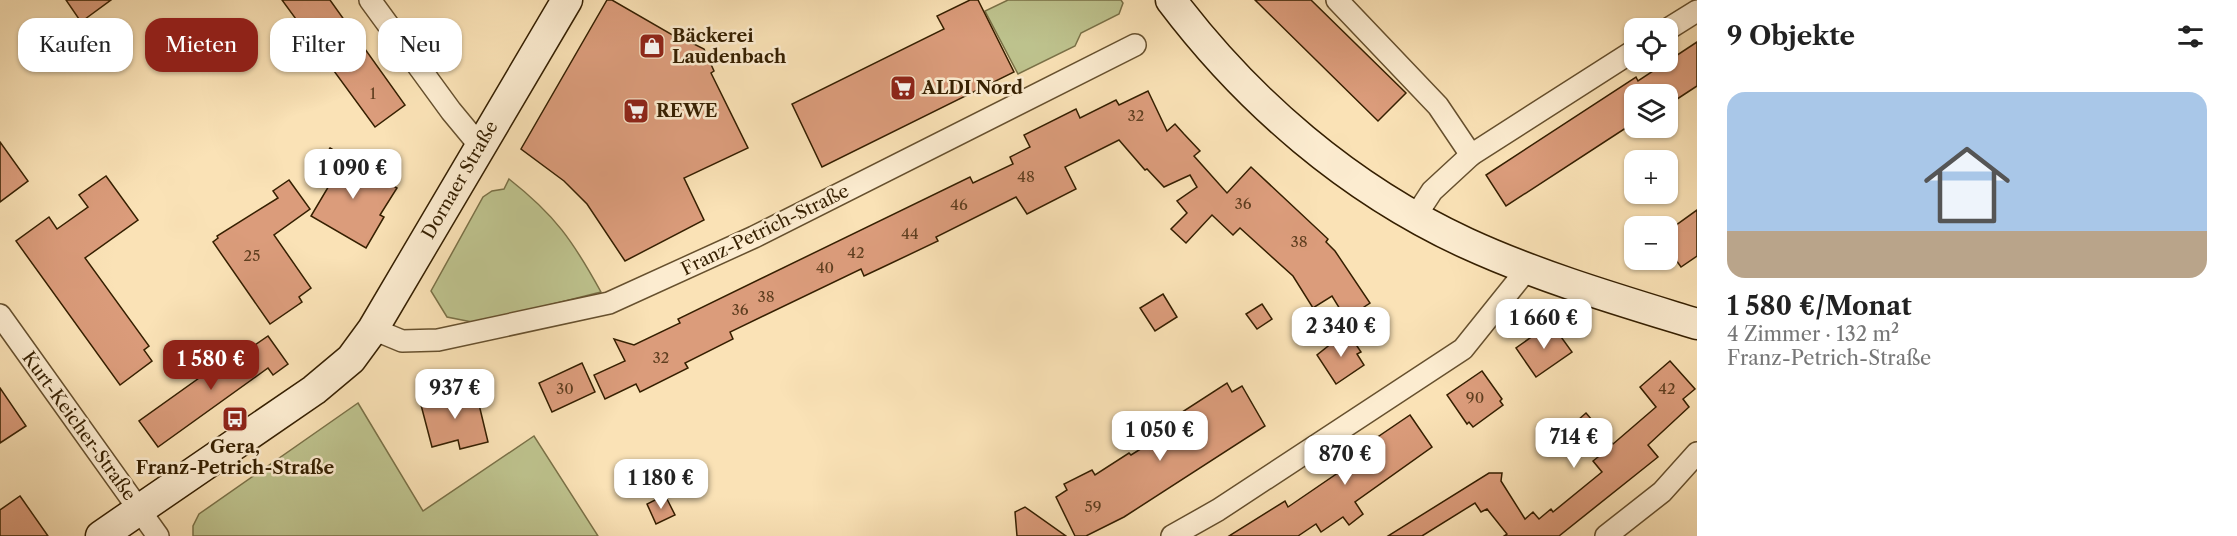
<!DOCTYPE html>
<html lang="de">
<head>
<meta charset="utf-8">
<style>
	:root { --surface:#fff; --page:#f6f6f6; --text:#222; --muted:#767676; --accent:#8f2418 }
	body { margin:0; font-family:"Libre Caslon Text",serif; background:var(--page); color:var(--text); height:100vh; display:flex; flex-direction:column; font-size:22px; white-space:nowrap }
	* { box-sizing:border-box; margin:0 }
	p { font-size:20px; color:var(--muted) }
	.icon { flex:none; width:33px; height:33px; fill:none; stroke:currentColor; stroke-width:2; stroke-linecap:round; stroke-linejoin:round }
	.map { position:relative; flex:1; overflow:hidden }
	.drawer { display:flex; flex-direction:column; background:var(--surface); width:540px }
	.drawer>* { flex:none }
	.guide { position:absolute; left:18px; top:18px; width:570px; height:54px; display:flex; gap:12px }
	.buttons { position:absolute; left:1624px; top:18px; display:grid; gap:12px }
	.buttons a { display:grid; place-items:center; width:54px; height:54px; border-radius:12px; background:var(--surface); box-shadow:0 2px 4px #0004; font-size:30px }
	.price { position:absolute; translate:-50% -51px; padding:0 14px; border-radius:12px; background:#fff; color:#222; font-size:20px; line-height:39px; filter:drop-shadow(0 2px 3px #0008) }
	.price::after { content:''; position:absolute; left:50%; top:36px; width:18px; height:14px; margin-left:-9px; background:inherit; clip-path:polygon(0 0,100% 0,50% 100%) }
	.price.selected { background:var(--accent); color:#fff }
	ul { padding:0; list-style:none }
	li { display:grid; align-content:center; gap:12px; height:318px; padding:0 30px }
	li span { display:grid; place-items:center; height:186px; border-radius:18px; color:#555 }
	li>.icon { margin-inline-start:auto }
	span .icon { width:108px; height:108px; fill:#fffc; stroke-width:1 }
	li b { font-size:26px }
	h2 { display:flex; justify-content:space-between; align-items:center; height:72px; padding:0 30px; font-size:26px }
	.chip { padding:0 21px; border-radius:18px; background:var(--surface); box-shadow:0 2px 4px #0004; font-size:21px; line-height:54px }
	.chip.selected { background:var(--accent); color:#fff }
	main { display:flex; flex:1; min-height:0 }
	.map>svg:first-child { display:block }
	.green { fill:#bec38e; stroke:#7a7147; stroke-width:1.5 }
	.building { fill:#db9c7b; stroke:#351f00; stroke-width:1.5 }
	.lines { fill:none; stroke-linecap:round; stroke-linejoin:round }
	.street-casing { stroke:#66502e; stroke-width:24 }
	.secondary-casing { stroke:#351f00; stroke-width:33 }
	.street { stroke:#fcecd0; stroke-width:21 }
	.secondary { stroke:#fcecd0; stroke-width:30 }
	.labels { text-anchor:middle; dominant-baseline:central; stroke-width:5; stroke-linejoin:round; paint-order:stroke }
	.number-label { font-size:15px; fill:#5e3e1f }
	.poi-label { font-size:18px; font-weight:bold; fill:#351f00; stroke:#fcecd0; text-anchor:start }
	.street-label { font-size:18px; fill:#351f00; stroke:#fcecd0 }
</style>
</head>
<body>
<main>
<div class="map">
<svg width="1697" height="536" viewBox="0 0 1697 536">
	<rect width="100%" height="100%" fill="#fae2b6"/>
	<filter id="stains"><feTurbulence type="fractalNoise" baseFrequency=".00333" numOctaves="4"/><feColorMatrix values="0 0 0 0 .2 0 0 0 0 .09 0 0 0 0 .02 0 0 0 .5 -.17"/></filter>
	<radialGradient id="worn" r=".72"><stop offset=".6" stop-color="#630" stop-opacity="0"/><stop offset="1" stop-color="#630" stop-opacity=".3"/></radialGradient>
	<g class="green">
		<polygon points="1008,0 1121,0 1123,3 1119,14 1081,33 1075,46 1018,74 985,11"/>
		<path d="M509 179C555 215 573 241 601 292L477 323 447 317 431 291 483 197 492 191 504 189Z"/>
		<polygon points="358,403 423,511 534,436 598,536 193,536 193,526 199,514"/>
	</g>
	<g class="building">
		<polygon points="66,0 111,0 81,22"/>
		<polygon points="282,0 330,0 405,105 375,127"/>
		<polygon points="607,0 612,0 681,40 682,38 704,49 714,71 711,73 748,148 684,178 704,220 625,261 587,204 564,181 521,149"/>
		<polygon points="970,0 978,0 1014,72 822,167 792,104 944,29 937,16"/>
		<polygon points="1255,0 1311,0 1406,93 1378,121"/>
		<polygon points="1697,42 1697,86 1668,105 1668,94 1635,94 1635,122 1506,206 1486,175 1636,77 1638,81"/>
		<polygon points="1148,91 1167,131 1175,124 1184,134 1200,151 1194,156 1227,193 1251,167 1328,239 1326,242 1335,251 1370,303 1346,319 1332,296 1313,308 1293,276 1240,228 1233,235 1212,215 1186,243 1171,229 1187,213 1177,201 1197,187 1190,175 1164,187 1147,169 1145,170 1119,140 1065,167 1076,189 1027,214 1016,197 936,237 938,241 881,268 864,276 861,269 730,332 733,339 685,363 688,368 640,392 636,384 605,399 594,375 625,361 614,339 634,345 680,323 678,319 970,177 973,183 1013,164 1010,157 1030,147 1024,135 1076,109 1080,118 1116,100 1119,105"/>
		<polygon points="0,142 28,181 0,202"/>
		<polygon points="330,148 397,188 380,215 384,217 366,248 311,216 336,174 320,164"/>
		<polygon points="106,176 138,220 85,258 149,346 144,350 152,361 120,385 16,241 49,217 57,229 88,207 79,195"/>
		<polygon points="289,180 310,209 274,235 311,288 299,297 302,302 270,324 213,242 218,238 217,236 278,198 273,191"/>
		<polygon points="1697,210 1697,256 1681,267 1668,249 1668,231"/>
		<polygon points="1163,294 1177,317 1155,331 1140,308"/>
		<polygon points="1262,304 1272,319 1257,329 1246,314"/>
		<polygon points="1551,323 1572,352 1536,377 1516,348"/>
		<polygon points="1347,331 1361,352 1357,354 1364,365 1336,384 1317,355"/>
		<polygon points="268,336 288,364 273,375 268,368 158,447 139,421 223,361 226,365"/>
		<polygon points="1670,361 1695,389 1683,399 1689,407 1648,445 1658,457 1559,536 1504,536 1507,534 1487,509 1481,512 1475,503 1422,536 1388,536 1489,473 1502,473 1501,481 1525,519 1533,512 1539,519 1551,509 1553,512 1602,472 1593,461 1598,457 1570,427 1586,413 1613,444 1656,407 1640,387"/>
		<polygon points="582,363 595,392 552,412 539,383"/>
		<polygon points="1482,371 1502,399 1500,401 1503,405 1473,427 1469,422 1467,424 1447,395"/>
		<polygon points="1227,383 1232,392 1242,386 1265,426 1124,517 1086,536 1075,536 1056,497 1067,490 1064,484 1092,470 1095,475 1129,453 1131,455 1181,424 1176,416"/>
		<polygon points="0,388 26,426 0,443"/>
		<polygon points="456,388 458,396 476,392 488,442 460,449 458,440 432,447 421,405 439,400 437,392"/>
		<polygon points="1410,415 1432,447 1355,502 1363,514 1349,525 1343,517 1321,532 1316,524 1298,536 1229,536 1285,501 1288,507 1364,455 1360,449"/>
		<polygon points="665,495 675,515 656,524 647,504"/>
		<polygon points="20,496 48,536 0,536 0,510"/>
		<polygon points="1025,507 1066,536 1017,536 1015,512"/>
	</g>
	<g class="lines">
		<g class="street-casing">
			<g id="street">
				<polyline points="370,0 451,111 480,146"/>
				<polyline points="1337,0 1438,106 1471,155"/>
				<polyline points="1668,29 1697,11"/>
				<polyline points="1415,217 1432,191 1471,155 1635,50"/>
				<polyline points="0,315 158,536"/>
				<polyline points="373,329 402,341 438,340 609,303 754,237 1135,45"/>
				<polyline points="1172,536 1218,510 1463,349 1528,268"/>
				<polyline points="1606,536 1662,492 1697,453"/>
			</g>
		</g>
		<g class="secondary-casing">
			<g id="secondary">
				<path d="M1171 0C1248 102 1349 189 1466 243 1540 277 1619 300 1697 324"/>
				<polyline points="101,536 314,390 351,359 373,329 567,0"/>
			</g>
		</g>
		<use href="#street" class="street"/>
		<use href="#secondary" class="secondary"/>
	</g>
	<defs>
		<g id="shop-square" transform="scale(1.35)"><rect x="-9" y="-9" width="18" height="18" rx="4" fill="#8f2418" stroke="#fcecd0"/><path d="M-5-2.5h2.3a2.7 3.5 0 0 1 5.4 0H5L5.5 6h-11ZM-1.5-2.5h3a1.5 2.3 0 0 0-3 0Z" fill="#fff"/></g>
		<g id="supermarket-square" transform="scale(1.35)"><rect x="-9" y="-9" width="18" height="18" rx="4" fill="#8f2418" stroke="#fcecd0"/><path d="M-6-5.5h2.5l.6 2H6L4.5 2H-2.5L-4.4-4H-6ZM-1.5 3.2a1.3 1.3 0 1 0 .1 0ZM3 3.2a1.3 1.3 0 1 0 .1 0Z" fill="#fff"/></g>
		<g id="bus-square" transform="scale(1.35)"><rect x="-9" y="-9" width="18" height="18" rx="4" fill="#8f2418" stroke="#fcecd0"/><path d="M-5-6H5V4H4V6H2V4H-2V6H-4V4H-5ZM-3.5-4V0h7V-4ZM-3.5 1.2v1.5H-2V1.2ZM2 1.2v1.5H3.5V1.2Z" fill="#fff"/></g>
	</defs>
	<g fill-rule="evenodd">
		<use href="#shop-square" x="652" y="46"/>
		<use href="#supermarket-square" x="903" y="88"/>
		<use href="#supermarket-square" x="636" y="111"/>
		<use href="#bus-square" x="235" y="419"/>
	</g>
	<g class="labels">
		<g class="number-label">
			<text x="373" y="93">1</text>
			<text x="1136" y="115">32</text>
			<text x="1026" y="176">48</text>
			<text x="1243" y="203">36</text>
			<text x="959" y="204">46</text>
			<text x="910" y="233">44</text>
			<text x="1299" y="241">38</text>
			<text x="856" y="252">42</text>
			<text x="252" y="255">25</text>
			<text x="825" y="267">40</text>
			<text x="766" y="296">38</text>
			<text x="740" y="309">36</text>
			<text x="661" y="357">32</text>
			<text x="565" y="388">30</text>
			<text x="1667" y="388">42</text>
			<text x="1475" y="397">90</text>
			<text x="1093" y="506">59</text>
		</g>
		<g class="poi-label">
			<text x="672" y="36">Bäckerei<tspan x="672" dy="21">Laudenbach</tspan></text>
			<text x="922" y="88">ALDI Nord</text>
			<text x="656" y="111">REWE</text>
			<text x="235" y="447" text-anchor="middle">Gera,<tspan x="235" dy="21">Franz-Petrich-Straße</tspan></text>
		</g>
		<g class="street-label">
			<text transform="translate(460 180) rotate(-60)">Dornaer Straße</text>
			<text transform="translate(765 230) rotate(-26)">Franz-Petrich-Straße</text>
			<text transform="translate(79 426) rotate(54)">Kurt-Keicher-Straße</text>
		</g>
	</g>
	<rect width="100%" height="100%" filter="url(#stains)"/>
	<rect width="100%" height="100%" fill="url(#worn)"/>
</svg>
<div class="buttons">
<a><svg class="icon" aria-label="locate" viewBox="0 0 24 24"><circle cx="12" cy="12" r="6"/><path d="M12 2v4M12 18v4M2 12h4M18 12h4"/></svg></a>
<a><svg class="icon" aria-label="layers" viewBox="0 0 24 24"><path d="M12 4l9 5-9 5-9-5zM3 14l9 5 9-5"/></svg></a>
<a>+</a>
<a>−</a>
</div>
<b class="price" style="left:353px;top:200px">1 090 €</b>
<b class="price" style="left:1544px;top:350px">1 660 €</b>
<b class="price" style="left:1341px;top:358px">2 340 €</b>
<b class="price selected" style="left:211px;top:391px">1 580 €</b>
<b class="price" style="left:455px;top:420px">937 €</b>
<b class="price" style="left:1160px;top:462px">1 050 €</b>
<b class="price" style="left:1574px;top:469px">714 €</b>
<b class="price" style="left:1345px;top:486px">870 €</b>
<b class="price" style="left:661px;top:510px">1 180 €</b>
<div class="guide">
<a class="chip">Kaufen</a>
<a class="chip selected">Mieten</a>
<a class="chip">Filter</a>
<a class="chip">Neu</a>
</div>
</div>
<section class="drawer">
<h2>9 Objekte<svg class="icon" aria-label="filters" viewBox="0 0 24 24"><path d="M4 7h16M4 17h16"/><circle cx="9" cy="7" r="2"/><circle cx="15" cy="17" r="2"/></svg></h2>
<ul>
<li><span style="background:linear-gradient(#a9c7e8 75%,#b9a48a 0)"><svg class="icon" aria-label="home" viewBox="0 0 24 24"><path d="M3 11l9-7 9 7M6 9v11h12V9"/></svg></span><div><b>1 580 €/Monat</b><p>4 Zimmer · 132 m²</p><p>Franz-Petrich-Straße</p></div></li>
</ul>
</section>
</main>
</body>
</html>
